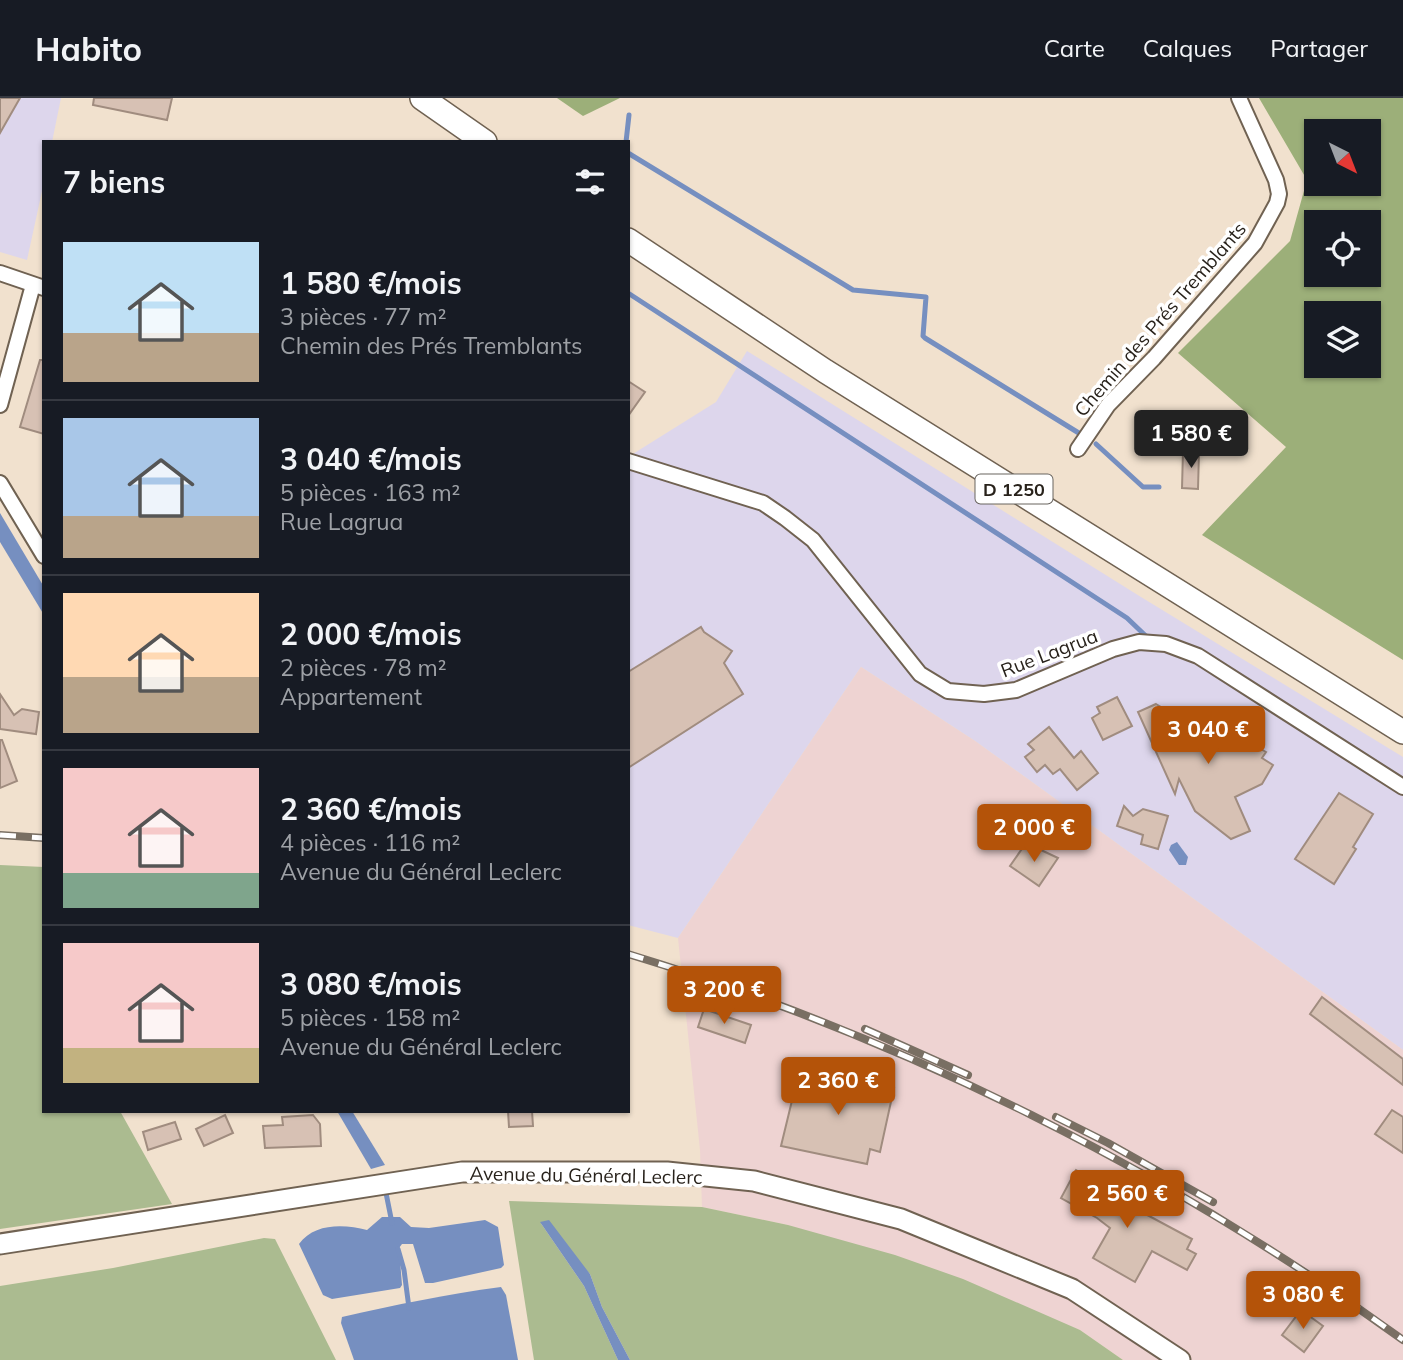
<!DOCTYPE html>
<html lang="fr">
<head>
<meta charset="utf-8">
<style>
	:root { --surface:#171b24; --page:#242831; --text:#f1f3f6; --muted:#9ea1a6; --line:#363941; --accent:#b45309 }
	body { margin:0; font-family:Mulish,sans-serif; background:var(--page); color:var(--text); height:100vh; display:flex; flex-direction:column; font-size:26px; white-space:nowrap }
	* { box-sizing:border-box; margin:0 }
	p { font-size:23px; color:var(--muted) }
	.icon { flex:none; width:38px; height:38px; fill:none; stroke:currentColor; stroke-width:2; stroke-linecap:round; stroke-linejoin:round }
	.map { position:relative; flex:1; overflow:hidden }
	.details { position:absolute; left:42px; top:42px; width:588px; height:973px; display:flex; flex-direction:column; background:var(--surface); border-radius:0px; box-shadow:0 2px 5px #0004 }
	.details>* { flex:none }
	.needle { width:46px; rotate:138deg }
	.fabs { position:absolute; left:1304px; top:21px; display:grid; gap:14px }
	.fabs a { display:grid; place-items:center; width:77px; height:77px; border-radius:0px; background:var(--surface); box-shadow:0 2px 5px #0004; font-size:35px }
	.price { position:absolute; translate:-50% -60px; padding:0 16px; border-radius:7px; background:var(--accent); color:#fff; font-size:23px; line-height:46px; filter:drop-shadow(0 2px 4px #0008) }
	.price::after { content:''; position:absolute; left:50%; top:42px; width:21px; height:16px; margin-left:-10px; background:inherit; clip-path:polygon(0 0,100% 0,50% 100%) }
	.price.on { background:#222; color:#fff }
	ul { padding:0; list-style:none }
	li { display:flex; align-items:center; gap:21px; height:175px; padding:0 21px }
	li+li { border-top:2px solid var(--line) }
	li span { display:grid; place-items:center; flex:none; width:196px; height:140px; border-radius:0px; color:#555 }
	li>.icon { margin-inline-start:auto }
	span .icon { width:84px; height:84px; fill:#fffc; stroke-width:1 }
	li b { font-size:30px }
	h2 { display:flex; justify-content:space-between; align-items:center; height:84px; padding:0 21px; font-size:30px }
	header { display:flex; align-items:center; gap:42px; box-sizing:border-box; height:98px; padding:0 35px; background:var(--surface); border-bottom:2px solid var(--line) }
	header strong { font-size:33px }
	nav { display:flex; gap:38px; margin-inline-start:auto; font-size:24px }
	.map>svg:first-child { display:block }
	.commercial { fill:#ddd6ec }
	.industrial { fill:#eed3d2 }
	.green { fill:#abbb90 }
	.forest { fill:#9caf79; fill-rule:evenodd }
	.water { fill:#768fc0 }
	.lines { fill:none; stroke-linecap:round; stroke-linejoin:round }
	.stream { stroke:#768fc0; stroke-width:5 }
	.building { fill:#d7c1b4; stroke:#a08c7f; stroke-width:2 }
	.minor-casing { stroke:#706252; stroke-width:18 }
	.secondary-casing { stroke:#706252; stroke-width:23 }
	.primary-casing { stroke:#706252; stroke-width:26 }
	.minor { stroke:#fff; stroke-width:14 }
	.secondary { stroke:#fff; stroke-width:19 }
	.primary { stroke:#fff; stroke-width:23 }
	.rail-casing { stroke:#796f63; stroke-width:8 }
	.rail { stroke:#fff; stroke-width:5; stroke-dasharray:16; stroke-linecap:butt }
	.labels { text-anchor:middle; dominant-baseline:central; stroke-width:7; stroke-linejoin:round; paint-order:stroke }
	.shield { fill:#fff; stroke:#68645f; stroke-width:2 }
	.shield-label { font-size:18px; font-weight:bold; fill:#28221b }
	.street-label { font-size:19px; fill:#28221b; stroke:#fff }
</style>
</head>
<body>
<header>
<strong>Habito</strong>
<nav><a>Carte</a><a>Calques</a><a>Partager</a></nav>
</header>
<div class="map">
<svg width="1403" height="1262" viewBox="0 0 1403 1262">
	<rect width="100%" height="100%" fill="#f1e1ce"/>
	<g class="commercial">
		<polygon points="0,0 61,0 52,44 44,44 44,84 27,162 0,154"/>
		<polygon points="747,253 1141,499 1403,659 1403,952 975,643 861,569 678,840 628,827 628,359 716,304"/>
	</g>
	<polygon class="industrial" points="861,569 975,643 1403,952 1403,1262 1123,1262 1080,1232 788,1127 702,1109 700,1052 678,840"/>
	<g class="green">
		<polygon points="0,767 44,769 44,1013 120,1013 172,1106 0,1131"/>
		<polygon points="509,1103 702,1109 788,1127 895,1157 963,1181 1080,1232 1123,1262 630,1262 602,1209 590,1176 540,1124 584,1188 618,1262 534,1262"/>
		<polygon points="264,1140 275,1141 336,1262 0,1262 0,1188 113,1170"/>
	</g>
	<g class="forest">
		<polygon points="557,0 620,0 583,18"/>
		<path d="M1259 0H1403V562L1202 437 1286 349 1178 255 1290 143 1307 82ZM1316 33H1368V86H1316ZM1316 124H1368V177H1316ZM1316 215H1368V268H1316Z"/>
	</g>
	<g class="water">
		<polygon points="0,415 44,489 44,517 0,444"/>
		<polygon points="1177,744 1188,759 1186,767 1179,767 1169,752 1171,747"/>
		<polygon points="337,1013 352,1013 385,1067 371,1071"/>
		<path d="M382 1119H400L411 1129 429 1130 485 1122 498 1129 504 1167 501 1170 433 1185H425L413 1146H402L399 1150 402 1187 400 1190 332 1201 323 1197 299 1146C314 1125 344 1126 367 1132Z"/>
		<polygon points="549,1122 590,1176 602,1209 630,1262 618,1262 584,1188 540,1124"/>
		<path d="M501 1189 506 1197 518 1262H354L341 1225 342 1219C395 1207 447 1196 501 1189Z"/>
	</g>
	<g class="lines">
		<g class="stream">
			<polyline points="626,44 629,17"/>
			<polyline points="628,55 853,192 926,199 923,238 925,240 1082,337"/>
			<polyline points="628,195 1127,520 1149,541"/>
			<polyline points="1096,346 1143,389 1159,389"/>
			<polyline points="385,1090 392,1125"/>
			<polyline points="398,1151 404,1172 409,1210"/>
		</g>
	</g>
	<g class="building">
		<polygon points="0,0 20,0 0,35"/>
		<polygon points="94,0 172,0 167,22 93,7"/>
		<polygon points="40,262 44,262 44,336 20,329"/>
		<polygon points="628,283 645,294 628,318"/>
		<polygon points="1183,353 1199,354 1198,391 1182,390"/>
		<polygon points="701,529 704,534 732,553 724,565 743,596 628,670 628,574"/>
		<polygon points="0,596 14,617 22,611 39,614 36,636 0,631"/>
		<polygon points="1117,599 1132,628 1103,642 1092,620 1100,615 1097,609"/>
		<polygon points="1156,606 1192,628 1201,625 1210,645 1222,623 1250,641 1248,644 1266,654 1262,660 1273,667 1262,686 1235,699 1250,733 1231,741 1195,713 1179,681 1175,696 1138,614"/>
		<polygon points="1049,629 1074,660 1081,653 1098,675 1077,692 1060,671 1053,676 1045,667 1037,674 1025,659 1034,652 1028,646"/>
		<polygon points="0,642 2,642 17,683 0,690"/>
		<polygon points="1339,695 1373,716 1353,749 1356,751 1334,786 1295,761"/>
		<polygon points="1124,708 1133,718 1143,711 1168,718 1158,751 1141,746 1143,737 1117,728"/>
		<polygon points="1026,745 1058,760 1039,788 1010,768"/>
		<polygon points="1322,899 1403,961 1403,987 1310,916"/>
		<polygon points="704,911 751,927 745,945 698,929"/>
		<polygon points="813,972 894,990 880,1054 870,1051 867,1066 781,1048 797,982 810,985"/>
		<polygon points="1392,1012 1403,1019 1403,1055 1375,1036"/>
		<polygon points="508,1013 532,1013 533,1028 509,1029"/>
		<polygon points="225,1017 233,1035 204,1048 196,1031"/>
		<polygon points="313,1017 320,1026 321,1048 265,1050 263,1028 283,1027 282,1019"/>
		<polygon points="175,1024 181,1041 148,1052 143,1034"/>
		<polygon points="1076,1072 1110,1091 1108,1096 1192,1141 1187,1151 1196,1156 1187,1172 1152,1153 1135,1184 1093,1160 1110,1130 1097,1120 1061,1100"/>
		<polygon points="1301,1212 1323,1228 1304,1254 1282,1237"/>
	</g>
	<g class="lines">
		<g class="minor-casing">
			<g id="minor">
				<polyline points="0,175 44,190"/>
				<polyline points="0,307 33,187"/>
				<polyline points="1078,351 1108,307 1154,260 1255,145 1277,105 1279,96 1276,82 1239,0"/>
				<polyline points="628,363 763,405 785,420 813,442 920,576 948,593 984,596 1016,592 1113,551 1139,544 1166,546 1198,558 1403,689"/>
				<polyline points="0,385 44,458"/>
			</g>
		</g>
		<g class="secondary-casing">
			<polyline id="secondary" points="0,1146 462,1074 667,1074 754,1083 901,1121 1072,1191 1180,1262"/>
		</g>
		<g class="primary-casing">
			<g id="primary">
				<polyline points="422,0 485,44"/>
				<polyline points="628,142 825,273 1403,634"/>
			</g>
		</g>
		<use href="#minor" class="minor"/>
		<use href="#secondary" class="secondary"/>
		<use href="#primary" class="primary"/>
		<g class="rail-casing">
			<g id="rail">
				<polyline points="0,737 44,740"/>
				<path d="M628 856C904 940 1170 1073 1403 1242"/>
				<polyline points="865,931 968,977"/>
				<polyline points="1056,1019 1108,1045 1213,1104"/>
			</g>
		</g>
		<use href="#rail" class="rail"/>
	</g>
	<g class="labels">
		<rect class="shield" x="975.5" y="376.5" width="77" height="29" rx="5"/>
		<g class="shield-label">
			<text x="1014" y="391">D 1250</text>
		</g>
		<g class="street-label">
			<text transform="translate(1160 221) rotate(-49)">Chemin des Prés Tremblants</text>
			<text transform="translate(1049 555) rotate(-21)">Rue Lagrua</text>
			<text transform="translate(586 1077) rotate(1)">Avenue du Général Leclerc</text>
		</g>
	</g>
</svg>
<div class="fabs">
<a><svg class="needle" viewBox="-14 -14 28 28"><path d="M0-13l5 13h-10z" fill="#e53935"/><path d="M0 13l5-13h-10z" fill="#9ea1a6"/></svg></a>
<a><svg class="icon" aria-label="locate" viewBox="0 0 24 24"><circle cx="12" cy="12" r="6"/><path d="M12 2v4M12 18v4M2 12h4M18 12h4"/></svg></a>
<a><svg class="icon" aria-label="layers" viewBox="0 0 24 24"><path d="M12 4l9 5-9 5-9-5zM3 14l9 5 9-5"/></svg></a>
</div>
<b class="price on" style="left:1191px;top:372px">1 580 €</b>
<b class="price" style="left:1208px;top:668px">3 040 €</b>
<b class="price" style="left:1034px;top:766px">2 000 €</b>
<b class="price" style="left:724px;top:928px">3 200 €</b>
<b class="price" style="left:838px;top:1019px">2 360 €</b>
<b class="price" style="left:1127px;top:1132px">2 560 €</b>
<b class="price" style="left:1303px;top:1233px">3 080 €</b>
<section class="details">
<h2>7 biens<svg class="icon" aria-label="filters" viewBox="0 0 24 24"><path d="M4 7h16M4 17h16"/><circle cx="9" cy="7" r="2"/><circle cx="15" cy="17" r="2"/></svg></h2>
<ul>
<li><span style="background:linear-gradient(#bfe0f5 65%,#b9a48a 0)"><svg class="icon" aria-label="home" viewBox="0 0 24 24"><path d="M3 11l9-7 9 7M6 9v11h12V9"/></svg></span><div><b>1 580 €/mois</b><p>3 pièces · 77 m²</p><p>Chemin des Prés Tremblants</p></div></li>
<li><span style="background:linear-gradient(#a9c7e8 70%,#b9a48a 0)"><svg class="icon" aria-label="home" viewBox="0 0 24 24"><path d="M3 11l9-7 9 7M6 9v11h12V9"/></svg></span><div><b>3 040 €/mois</b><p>5 pièces · 163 m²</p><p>Rue Lagrua</p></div></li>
<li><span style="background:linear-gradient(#ffd9b3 60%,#b9a48a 0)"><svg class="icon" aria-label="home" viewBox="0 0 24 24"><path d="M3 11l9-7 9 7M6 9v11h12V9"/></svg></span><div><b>2 000 €/mois</b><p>2 pièces · 78 m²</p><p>Appartement</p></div></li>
<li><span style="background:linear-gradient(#f6c9c9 75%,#7fa58c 0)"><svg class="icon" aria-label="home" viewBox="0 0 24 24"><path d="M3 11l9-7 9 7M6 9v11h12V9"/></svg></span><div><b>2 360 €/mois</b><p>4 pièces · 116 m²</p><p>Avenue du Général Leclerc</p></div></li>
<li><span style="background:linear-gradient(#f6c9c9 75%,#c2b280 0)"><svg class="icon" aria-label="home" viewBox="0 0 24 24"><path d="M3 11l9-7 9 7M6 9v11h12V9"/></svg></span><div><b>3 080 €/mois</b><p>5 pièces · 158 m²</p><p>Avenue du Général Leclerc</p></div></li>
</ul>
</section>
</div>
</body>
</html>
